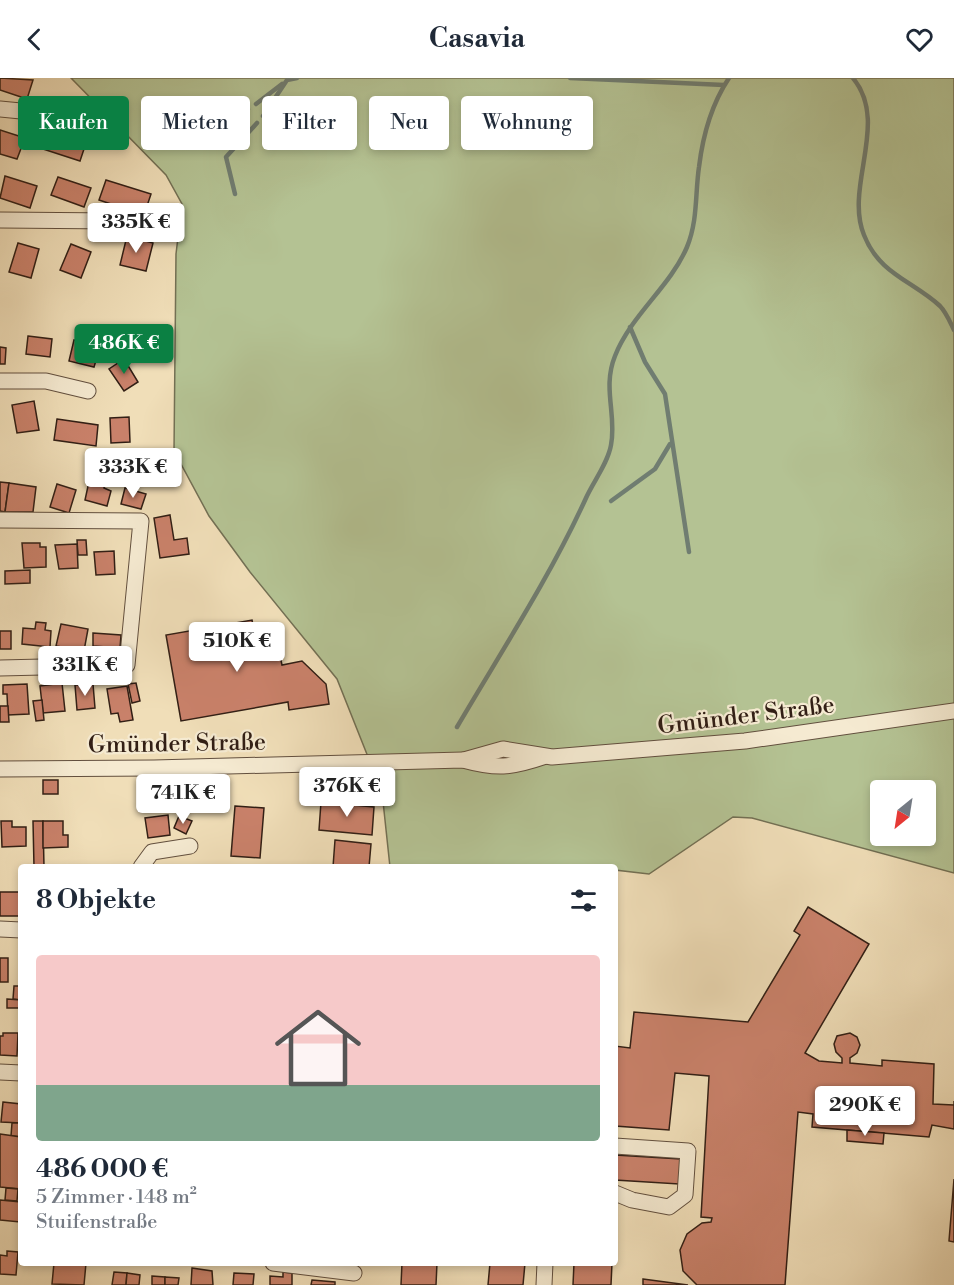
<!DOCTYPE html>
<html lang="de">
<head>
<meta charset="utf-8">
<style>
	:root { --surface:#fff; --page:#f6f6f7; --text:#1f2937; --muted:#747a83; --line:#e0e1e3; --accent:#0b8043 }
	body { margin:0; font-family:"Libre Bodoni",serif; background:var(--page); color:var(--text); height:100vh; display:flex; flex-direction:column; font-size:22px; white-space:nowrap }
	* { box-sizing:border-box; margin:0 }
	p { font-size:20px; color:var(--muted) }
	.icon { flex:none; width:33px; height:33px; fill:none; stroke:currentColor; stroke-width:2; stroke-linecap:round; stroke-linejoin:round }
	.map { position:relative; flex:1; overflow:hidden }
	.sheet { position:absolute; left:18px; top:786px; width:600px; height:402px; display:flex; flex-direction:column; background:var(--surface); border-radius:6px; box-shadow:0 3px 9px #0003 }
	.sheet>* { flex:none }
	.guide { position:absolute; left:18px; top:18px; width:600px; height:54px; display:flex; gap:12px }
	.needle { width:39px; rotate:210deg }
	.fabs { position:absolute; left:870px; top:702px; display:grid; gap:12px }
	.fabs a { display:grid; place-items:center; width:66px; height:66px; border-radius:6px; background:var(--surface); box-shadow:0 3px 9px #0003; font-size:30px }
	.price { position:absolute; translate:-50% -51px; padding:0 14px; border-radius:6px; background:#fff; color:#222; font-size:20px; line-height:39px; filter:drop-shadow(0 2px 3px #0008) }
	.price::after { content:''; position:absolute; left:50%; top:36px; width:18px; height:14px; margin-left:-9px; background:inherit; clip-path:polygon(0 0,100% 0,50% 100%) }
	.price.selected { background:var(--accent); color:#fff }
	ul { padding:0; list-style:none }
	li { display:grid; align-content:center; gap:12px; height:318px; padding:0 18px }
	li+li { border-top:2px solid var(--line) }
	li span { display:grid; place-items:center; height:186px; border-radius:6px; color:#555 }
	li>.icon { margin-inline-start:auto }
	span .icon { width:108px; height:108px; fill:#fffc; stroke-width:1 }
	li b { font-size:26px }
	h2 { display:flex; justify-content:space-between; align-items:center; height:72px; padding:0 18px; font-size:26px }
	.tag { padding:0 21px; border-radius:6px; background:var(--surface); box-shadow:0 3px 9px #0003; font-size:21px; line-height:54px }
	.tag.selected { background:var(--accent); color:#fff }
	header { display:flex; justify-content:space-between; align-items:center; height:78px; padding:0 18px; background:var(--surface); font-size:27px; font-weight:800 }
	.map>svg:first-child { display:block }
	.green { fill:#b4c293; stroke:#737054; stroke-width:1.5; fill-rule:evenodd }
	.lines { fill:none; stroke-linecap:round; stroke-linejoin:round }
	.stream { stroke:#707d71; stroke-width:4.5 }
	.building { fill:#c9816a; stroke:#321f15; stroke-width:1.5 }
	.minor-casing { stroke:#624f3e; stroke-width:17 }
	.minor { stroke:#f5ead1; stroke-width:15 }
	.labels { text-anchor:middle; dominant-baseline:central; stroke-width:4.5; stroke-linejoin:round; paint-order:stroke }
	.street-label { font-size:24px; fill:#321f15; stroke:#f5ead1 }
</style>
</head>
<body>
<header><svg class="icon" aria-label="back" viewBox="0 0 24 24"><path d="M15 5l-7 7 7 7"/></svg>Casavia<svg class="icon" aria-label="heart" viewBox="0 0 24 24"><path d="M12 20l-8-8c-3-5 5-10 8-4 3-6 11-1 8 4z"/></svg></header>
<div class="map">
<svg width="954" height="1207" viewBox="0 0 954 1207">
	<rect width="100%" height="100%" fill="#f0deb8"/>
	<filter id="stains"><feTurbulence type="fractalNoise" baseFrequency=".00333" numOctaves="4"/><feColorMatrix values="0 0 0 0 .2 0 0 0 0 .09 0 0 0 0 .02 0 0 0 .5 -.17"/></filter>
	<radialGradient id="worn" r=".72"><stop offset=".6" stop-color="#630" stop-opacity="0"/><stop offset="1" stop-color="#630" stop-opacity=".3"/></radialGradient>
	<path class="green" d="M71 0H954V795L752 740 733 739 649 796 615 792V789L586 788 390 789 382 714 337 601 250 494 209 438 174 373 176 176 182 126 166 97ZM880 712H926V758H880Z"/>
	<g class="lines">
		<g class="stream">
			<polyline points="570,0 724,7"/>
			<path d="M853 0C890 45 844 108 864 157 879 196 913 203 940 228 946 234 950 244 954 252"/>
			<polyline points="256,26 282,6"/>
			<polyline points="263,38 287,2 297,0"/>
			<polyline points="207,51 248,31"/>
			<polyline points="235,116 226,79 257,45"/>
			<polyline points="630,249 645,284 665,316 689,474"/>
			<polyline points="611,423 655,391 670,366"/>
			<path d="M457 649C501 574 550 499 586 420 593 404 608 385 611 367 617 337 602 310 615 278 631 237 670 209 687 169 698 142 695 116 699 89 703 56 711 27 729 0"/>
		</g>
	</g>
	<g class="building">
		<polygon points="0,0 33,2 27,21 0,12"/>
		<polygon points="50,49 87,62 80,83 43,71"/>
		<polygon points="0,52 25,60 17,81 0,76"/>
		<polygon points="5,98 37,108 30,130 0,120"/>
		<polygon points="58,99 91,110 84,129 51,117"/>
		<polygon points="106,102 151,116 144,137 99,122"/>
		<polygon points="127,158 153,165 146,193 120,187"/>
		<polygon points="18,165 39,171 31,200 9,194"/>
		<polygon points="71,166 91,174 81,200 60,192"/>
		<polygon points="28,258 52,261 50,279 26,276"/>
		<polygon points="74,262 100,269 94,289 69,283"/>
		<polygon points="0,269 6,270 5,286 0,286"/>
		<polygon points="124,281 138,304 124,313 109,291"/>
		<polygon points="34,323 39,352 17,355 12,327"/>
		<polygon points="129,339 130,364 111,365 110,340"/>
		<polygon points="57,341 98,347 96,368 54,362"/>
		<polygon points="90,399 105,403 104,410 111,413 107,428 85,422"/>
		<polygon points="0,404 9,405 5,434 0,433"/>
		<polygon points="9,405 36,409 33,434 5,434"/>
		<polygon points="57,406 76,412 69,435 50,429"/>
		<polygon points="125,410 146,416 141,431 121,426"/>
		<polygon points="170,437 174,462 187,460 189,476 160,480 154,440"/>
		<polygon points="77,462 86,462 87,477 78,477"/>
		<polygon points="22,465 40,465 40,469 46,469 46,489 24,490"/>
		<polygon points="77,466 78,490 59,491 55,467"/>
		<polygon points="114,473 115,496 96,497 94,474"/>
		<polygon points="30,492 30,505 5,506 5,493"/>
		<polygon points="252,542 256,563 276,559 282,587 302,583 326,606 329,626 289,632 288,624 181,643 166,557"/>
		<polygon points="36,544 46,545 45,552 51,553 50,569 22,566 23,550 35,551"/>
		<polygon points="61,546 88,551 84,573 56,568"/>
		<rect x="0" y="553" width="11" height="18"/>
		<polygon points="93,555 121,557 120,570 93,568"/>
		<polygon points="62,605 65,633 43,635 40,608"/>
		<polygon points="136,605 140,623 132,625 128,606"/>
		<polygon points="27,606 29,636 8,637 7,616 3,616 3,607"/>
		<polygon points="93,606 95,630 77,632 75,607"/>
		<polygon points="127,608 133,642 120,644 118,635 111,636 107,611"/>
		<polygon points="42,622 44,642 36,643 33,623"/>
		<polygon points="0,628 8,628 9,644 0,644"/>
		<rect x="43" y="702" width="15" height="14"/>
		<polygon points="321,724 374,729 372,757 319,752"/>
		<polygon points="235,728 264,730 260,780 231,778"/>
		<polygon points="168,737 170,757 148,760 145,740"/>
		<polygon points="179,738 192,743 186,756 174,750"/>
		<polygon points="1,743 12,743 12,749 26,749 26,768 2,769"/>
		<polygon points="33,743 43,743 44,789 34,789"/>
		<polygon points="43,743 63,743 63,757 68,757 68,769 43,770"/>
		<polygon points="335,762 371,766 369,789 333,789"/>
		<rect x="0" y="814" width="21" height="24"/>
		<polygon points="808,829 869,866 805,975 819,983 842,985 842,980 836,974 834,966 837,958 850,955 857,959 860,967 857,975 850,980 850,985 882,988 882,982 934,986 933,1026 954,1027 954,1023 954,1051 932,1047 929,1059 812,1049 813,1036 798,1034 785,1207 697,1207 683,1193 680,1172 687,1156 702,1145 711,1144 712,1140 701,1139 709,998 675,995 669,1052 615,1048 615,968 630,970 634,934 748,944 800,857 794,853"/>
		<rect x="0" y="880" width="8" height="24"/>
		<polygon points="14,908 21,908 21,922 13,921"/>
		<polygon points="7,921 21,922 21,930 7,930"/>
		<polygon points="3,955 18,955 17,978 0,977 0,958 3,958"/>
		<polygon points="3,1024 21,1026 21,1045 1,1044"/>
		<polygon points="12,1045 21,1045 21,1059 11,1058"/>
		<polygon points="847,1052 884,1055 883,1066 847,1063"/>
		<polygon points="0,1056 21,1059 21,1111 0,1109"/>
		<polygon points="615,1077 681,1081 679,1106 615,1102"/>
		<polygon points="954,1101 954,1164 949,1163"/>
		<polygon points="6,1110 18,1111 17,1123 5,1122"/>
		<polygon points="0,1122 21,1124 20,1144 0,1142"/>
		<polygon points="7,1173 18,1174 16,1197 0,1196 0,1177 7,1178"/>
		<polygon points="54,1185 86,1185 84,1207 52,1206"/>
		<polygon points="402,1185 437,1185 436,1207 401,1207"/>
		<polygon points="490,1185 525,1185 523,1207 488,1207"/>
		<polygon points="574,1185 612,1185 611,1207 573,1207"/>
		<polygon points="192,1190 212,1193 213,1207 191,1207"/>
		<polygon points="114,1194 127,1195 126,1207 112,1207"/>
		<polygon points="283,1194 292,1195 292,1207 270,1207 270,1198 283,1199"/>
		<polygon points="127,1195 140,1197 139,1207 126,1207"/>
		<polygon points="234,1195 254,1196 253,1207 233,1207"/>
		<polygon points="152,1198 165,1199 165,1207 152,1207"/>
		<polygon points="165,1199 179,1200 178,1207 165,1207"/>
		<polygon points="643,1201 688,1207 643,1207"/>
		<polygon points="312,1202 335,1204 335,1207 311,1207"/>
	</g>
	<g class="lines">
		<g class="minor-casing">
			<g id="minor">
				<polyline points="0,31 31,34"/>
				<polyline points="0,142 116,143"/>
				<polyline points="0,303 46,303 88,313"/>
				<polyline points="0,442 141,443 127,587 0,590"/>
				<polyline points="464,682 503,671 552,679 745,663 954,633"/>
				<path d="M0 691 154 690 463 682C496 691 511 690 543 679"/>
				<polyline points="141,789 152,774 190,768"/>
				<polyline points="0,851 21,852"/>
				<polyline points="0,994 21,995"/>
				<polyline points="615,1068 688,1073 685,1117 669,1129 632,1122 615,1115"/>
				<polyline points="273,1185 354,1195"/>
				<polyline points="544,1207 545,1185"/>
			</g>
		</g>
		<use href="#minor" class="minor"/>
	</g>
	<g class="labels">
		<g class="street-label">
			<text transform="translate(746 638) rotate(-7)">Gmünder Straße</text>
			<text transform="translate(177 666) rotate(-1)">Gmünder Straße</text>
		</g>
	</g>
	<rect width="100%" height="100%" filter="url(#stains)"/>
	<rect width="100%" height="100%" fill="url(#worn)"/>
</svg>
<div class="fabs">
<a><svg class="needle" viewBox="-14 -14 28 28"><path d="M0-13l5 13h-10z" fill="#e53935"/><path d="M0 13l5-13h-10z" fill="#747a83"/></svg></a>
</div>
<b class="price" style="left:136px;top:176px">335K €</b>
<b class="price selected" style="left:124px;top:297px">486K €</b>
<b class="price" style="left:133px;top:421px">333K €</b>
<b class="price" style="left:237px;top:595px">510K €</b>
<b class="price" style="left:85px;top:619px">331K €</b>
<b class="price" style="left:347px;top:740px">376K €</b>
<b class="price" style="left:183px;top:747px">741K €</b>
<b class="price" style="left:865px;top:1059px">290K €</b>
<div class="guide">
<a class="tag selected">Kaufen</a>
<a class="tag">Mieten</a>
<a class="tag">Filter</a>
<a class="tag">Neu</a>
<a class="tag">Wohnung</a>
</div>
<section class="sheet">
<h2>8 Objekte<svg class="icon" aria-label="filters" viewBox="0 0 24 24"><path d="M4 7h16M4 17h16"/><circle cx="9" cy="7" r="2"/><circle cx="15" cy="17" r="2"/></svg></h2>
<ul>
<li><span style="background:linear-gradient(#f6c9c9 70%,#7fa58c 0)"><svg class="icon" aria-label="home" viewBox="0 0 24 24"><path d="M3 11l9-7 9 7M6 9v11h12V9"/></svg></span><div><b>486 000 €</b><p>5 Zimmer · 148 m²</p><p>Stuifenstraße</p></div></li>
</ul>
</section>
</div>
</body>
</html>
